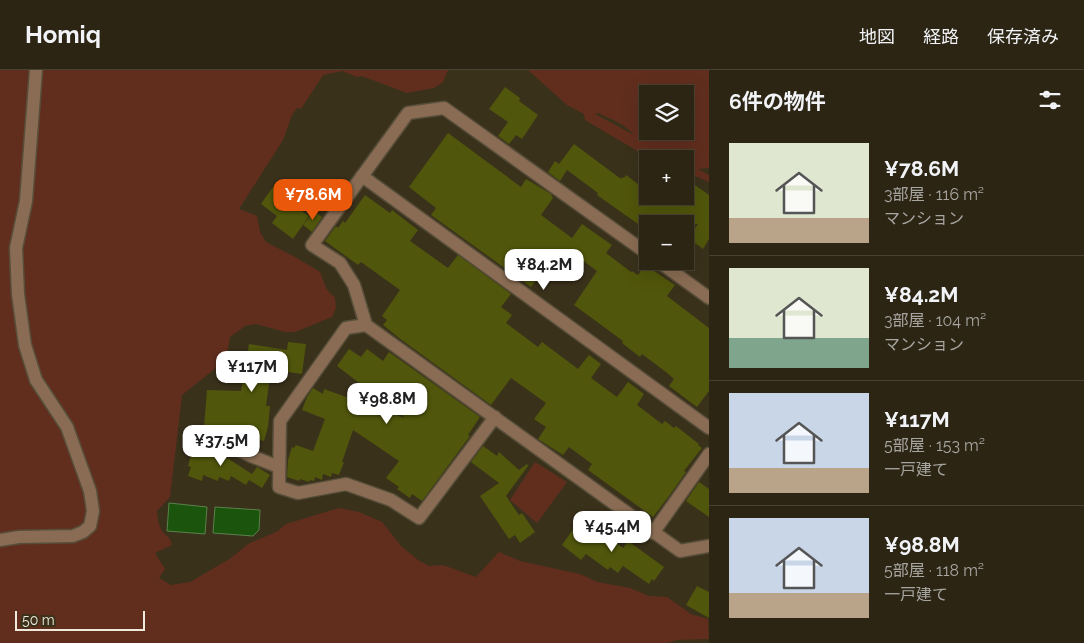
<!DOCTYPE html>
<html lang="ja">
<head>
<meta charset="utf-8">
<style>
	:root { --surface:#2c2514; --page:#342d1d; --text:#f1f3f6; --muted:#a6a5a0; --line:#484234; --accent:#ea580c }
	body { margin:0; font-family:Raleway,"Noto Sans JP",sans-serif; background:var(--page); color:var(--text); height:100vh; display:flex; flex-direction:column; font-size:19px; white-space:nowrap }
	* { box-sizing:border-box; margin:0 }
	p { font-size:16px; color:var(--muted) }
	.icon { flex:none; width:28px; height:28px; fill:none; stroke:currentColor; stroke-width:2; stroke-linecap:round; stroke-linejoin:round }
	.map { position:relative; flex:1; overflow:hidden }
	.panel { display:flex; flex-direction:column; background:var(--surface); width:375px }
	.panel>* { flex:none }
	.tools { position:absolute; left:639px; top:15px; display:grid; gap:10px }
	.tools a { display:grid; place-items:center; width:55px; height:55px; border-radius:0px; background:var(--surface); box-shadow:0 5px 20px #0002,0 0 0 1px var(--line); font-size:25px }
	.scale { position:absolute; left:15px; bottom:12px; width:130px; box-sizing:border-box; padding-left:5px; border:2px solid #efe9dc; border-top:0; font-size:14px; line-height:18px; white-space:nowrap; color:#efe9dc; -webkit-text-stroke:4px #3a311b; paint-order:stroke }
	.price { position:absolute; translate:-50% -42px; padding:0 11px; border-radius:10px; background:#fff; color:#222; font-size:16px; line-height:32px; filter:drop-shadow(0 1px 2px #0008) }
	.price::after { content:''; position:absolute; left:50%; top:30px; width:15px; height:11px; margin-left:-8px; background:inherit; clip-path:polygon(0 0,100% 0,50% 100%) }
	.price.active { background:var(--accent); color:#fff }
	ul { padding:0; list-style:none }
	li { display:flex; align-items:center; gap:15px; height:125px; padding:0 20px }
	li+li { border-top:1px solid var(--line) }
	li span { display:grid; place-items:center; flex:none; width:140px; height:100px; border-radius:0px; color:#555 }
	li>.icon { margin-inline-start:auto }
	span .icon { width:60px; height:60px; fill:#fffc; stroke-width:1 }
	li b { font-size:21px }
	h2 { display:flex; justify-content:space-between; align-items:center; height:60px; padding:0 20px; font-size:21px }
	header { display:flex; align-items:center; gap:30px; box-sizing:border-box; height:70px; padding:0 25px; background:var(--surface); border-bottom:1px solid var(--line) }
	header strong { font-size:24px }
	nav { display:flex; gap:28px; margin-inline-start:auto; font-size:18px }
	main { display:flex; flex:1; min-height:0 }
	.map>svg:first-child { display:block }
	.green { fill:#612e1e; fill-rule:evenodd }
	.water { fill:#1b540d; stroke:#5b814b }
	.building { fill:#50560b }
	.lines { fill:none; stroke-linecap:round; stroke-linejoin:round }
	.minor-casing { stroke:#574e3a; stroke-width:15 }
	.minor { stroke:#896c53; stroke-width:12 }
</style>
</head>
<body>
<header>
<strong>Homiq</strong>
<nav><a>地図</a><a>経路</a><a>保存済み</a></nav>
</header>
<main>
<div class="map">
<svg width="709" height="573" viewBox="0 0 709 573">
	<rect width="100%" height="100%" fill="#3a311b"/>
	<g class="green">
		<path d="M0 0H448L443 12 434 18 407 23 362 6 357 7 342 1 323 5 301 39 297 38 292 45 283 70 239 139 257 146 260 162 266 172 295 187 320 202 327 220 335 228 336 238 332 247 295 262H285L256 254 245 256 230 267 226 290 182 325 170 427 157 441C158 449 158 456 163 462 167 467 171 468 172 475L155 483 165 499 159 508 171 515 190 512 231 488 248 474 278 461 286 454 339 438 359 442 382 452 402 477 418 490 429 496 443 495 476 507 499 482 520 491 580 504 597 512 630 518 649 526 667 527 691 544 708 549 709 569 677 570 668 573H0Z"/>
		<path d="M528 0H709V98L698 99 709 105V112L697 107 685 105V89H651L585 50 584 44 567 35ZM648 24H685V61H648ZM598 43C611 49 625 54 634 65L595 44Z"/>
		<polygon points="535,392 567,412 537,453 510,430"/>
	</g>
	<g class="water">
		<polygon points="169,433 207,437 205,464 167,461"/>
		<polygon points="215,437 260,440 259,460 253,466 213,463"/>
	</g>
	<g class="building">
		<polygon points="505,17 520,28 519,31 538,45 522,69 516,65 509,74 498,66 508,52 489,39"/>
		<polygon points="448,63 521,117 526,109 551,124 553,128 541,145 572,168 582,154 612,175 606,183 631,202 632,201 638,205 645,195 675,215 667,226 709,258 709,321 697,337 669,316 674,309 666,302 642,284 640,287 622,273 623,271 574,235 597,201 568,180 557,194 551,190 531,217 431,145 436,138 409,117"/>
		<polygon points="574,74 621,109 622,107 624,108 626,105 638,114 648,100 648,126 665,126 673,133 678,126 685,126 685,108 709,125 709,169 703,179 688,168 698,154 648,154 648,161 597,125 598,123 567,100 560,111 548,102 555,91 559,94"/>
		<polygon points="275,114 286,122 282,128 309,146 293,169 272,153 277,146 261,134"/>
		<polygon points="365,125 390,143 392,140 418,160 410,171 448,198 458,185 511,224 501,237 512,245 506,253 538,277 542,272 578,299 589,285 601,294 591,308 617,327 628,312 644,324 637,335 662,354 665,351 674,358 676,356 699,374 698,375 702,378 684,401 686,402 672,422 653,447 588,400 592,394 569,377 563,385 538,369 546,357 534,349 546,333 511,308 491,335 399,268 383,255 387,250 382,246 400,220 361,192 358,195 325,171 336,156 338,158 343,151 345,153"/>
		<polygon points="314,141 322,147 312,162 303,155"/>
		<polygon points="288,272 306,274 302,304 281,301 280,308 270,307 266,336 270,336 268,357 264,371 254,368 253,373 204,357 207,320 241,321 249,274 287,280"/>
		<polygon points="349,279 361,287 367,279 383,291 389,282 480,347 468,365 470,366 422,431 412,424 410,428 397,419 399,417 386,408 399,391 353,360 342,392 344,392 339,405 332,403 331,407 323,404 322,410 315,407 314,411 310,410 309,412 300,409 299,411 287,407 288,390 292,377 294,378 296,375 313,381 325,349 302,340 307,327 313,318 323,324 324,319 405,348 337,296"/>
		<polygon points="196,368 252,404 257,397 270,405 262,418 249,410 246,415 231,406 229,411 219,407 218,411 203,405 202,411 188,406 191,397 188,396"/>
		<polygon points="483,376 497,386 499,382 519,400 527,394 528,396 506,426 519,445 522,443 535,462 520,473 515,465 509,469 480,426 499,413 471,392"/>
		<polygon points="699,412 709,419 709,447 686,431"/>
		<polygon points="576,455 587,463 593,455 623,478 628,471 664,497 654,511 652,509 649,514 623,496 618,503 610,497 608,500 586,484 581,490 562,475"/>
		<polygon points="697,516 709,522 709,548 686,535"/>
	</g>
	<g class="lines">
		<g class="minor-casing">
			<g id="minor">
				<polyline points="362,106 709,358"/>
				<polyline points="648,184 444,38 408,43 312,175 340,193 354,215 366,255 680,481 709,476"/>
				<polyline points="658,191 709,228"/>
				<polyline points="366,255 346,258 280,351 279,417 298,423 346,414 391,430 419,448 495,347"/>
				<polyline points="227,374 251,386 279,397"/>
				<polyline points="653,463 709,384"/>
				<polyline points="0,470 19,467 73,466 83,462 90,456 93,441 90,421 67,357 36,310 25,275 18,224 16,178 26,131 36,0"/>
			</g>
		</g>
		<use href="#minor" class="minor"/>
	</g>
</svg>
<div class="tools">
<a><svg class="icon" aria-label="layers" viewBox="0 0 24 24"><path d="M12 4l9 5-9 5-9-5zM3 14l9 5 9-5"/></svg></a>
<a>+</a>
<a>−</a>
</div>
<div class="scale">50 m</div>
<b class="price active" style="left:313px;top:151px">¥78.6M</b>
<b class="price" style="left:544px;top:221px">¥84.2M</b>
<b class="price" style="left:252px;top:323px">¥117M</b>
<b class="price" style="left:387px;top:355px">¥98.8M</b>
<b class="price" style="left:221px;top:397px">¥37.5M</b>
<b class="price" style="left:612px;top:483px">¥45.4M</b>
</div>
<section class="panel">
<h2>6件の物件<svg class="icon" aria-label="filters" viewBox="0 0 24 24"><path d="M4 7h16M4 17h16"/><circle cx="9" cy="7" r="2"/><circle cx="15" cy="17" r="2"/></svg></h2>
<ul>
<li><span style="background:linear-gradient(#dfe7d0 75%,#b9a48a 0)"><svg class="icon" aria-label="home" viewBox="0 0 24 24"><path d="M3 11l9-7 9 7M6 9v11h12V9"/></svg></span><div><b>¥78.6M</b><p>3部屋 · 116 m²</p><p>マンション</p></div></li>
<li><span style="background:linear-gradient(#dfe7d0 70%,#7fa58c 0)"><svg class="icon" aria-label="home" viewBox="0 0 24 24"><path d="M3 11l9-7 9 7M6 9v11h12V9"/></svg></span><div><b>¥84.2M</b><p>3部屋 · 104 m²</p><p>マンション</p></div></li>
<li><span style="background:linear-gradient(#c9d6e8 75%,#b9a48a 0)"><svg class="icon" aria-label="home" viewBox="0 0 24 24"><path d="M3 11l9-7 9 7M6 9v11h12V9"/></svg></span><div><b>¥117M</b><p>5部屋 · 153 m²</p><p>一戸建て</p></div></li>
<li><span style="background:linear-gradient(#c9d6e8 75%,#b9a48a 0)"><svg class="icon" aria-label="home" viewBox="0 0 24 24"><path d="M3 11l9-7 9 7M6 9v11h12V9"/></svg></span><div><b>¥98.8M</b><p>5部屋 · 118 m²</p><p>一戸建て</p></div></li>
</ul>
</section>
</main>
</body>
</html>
